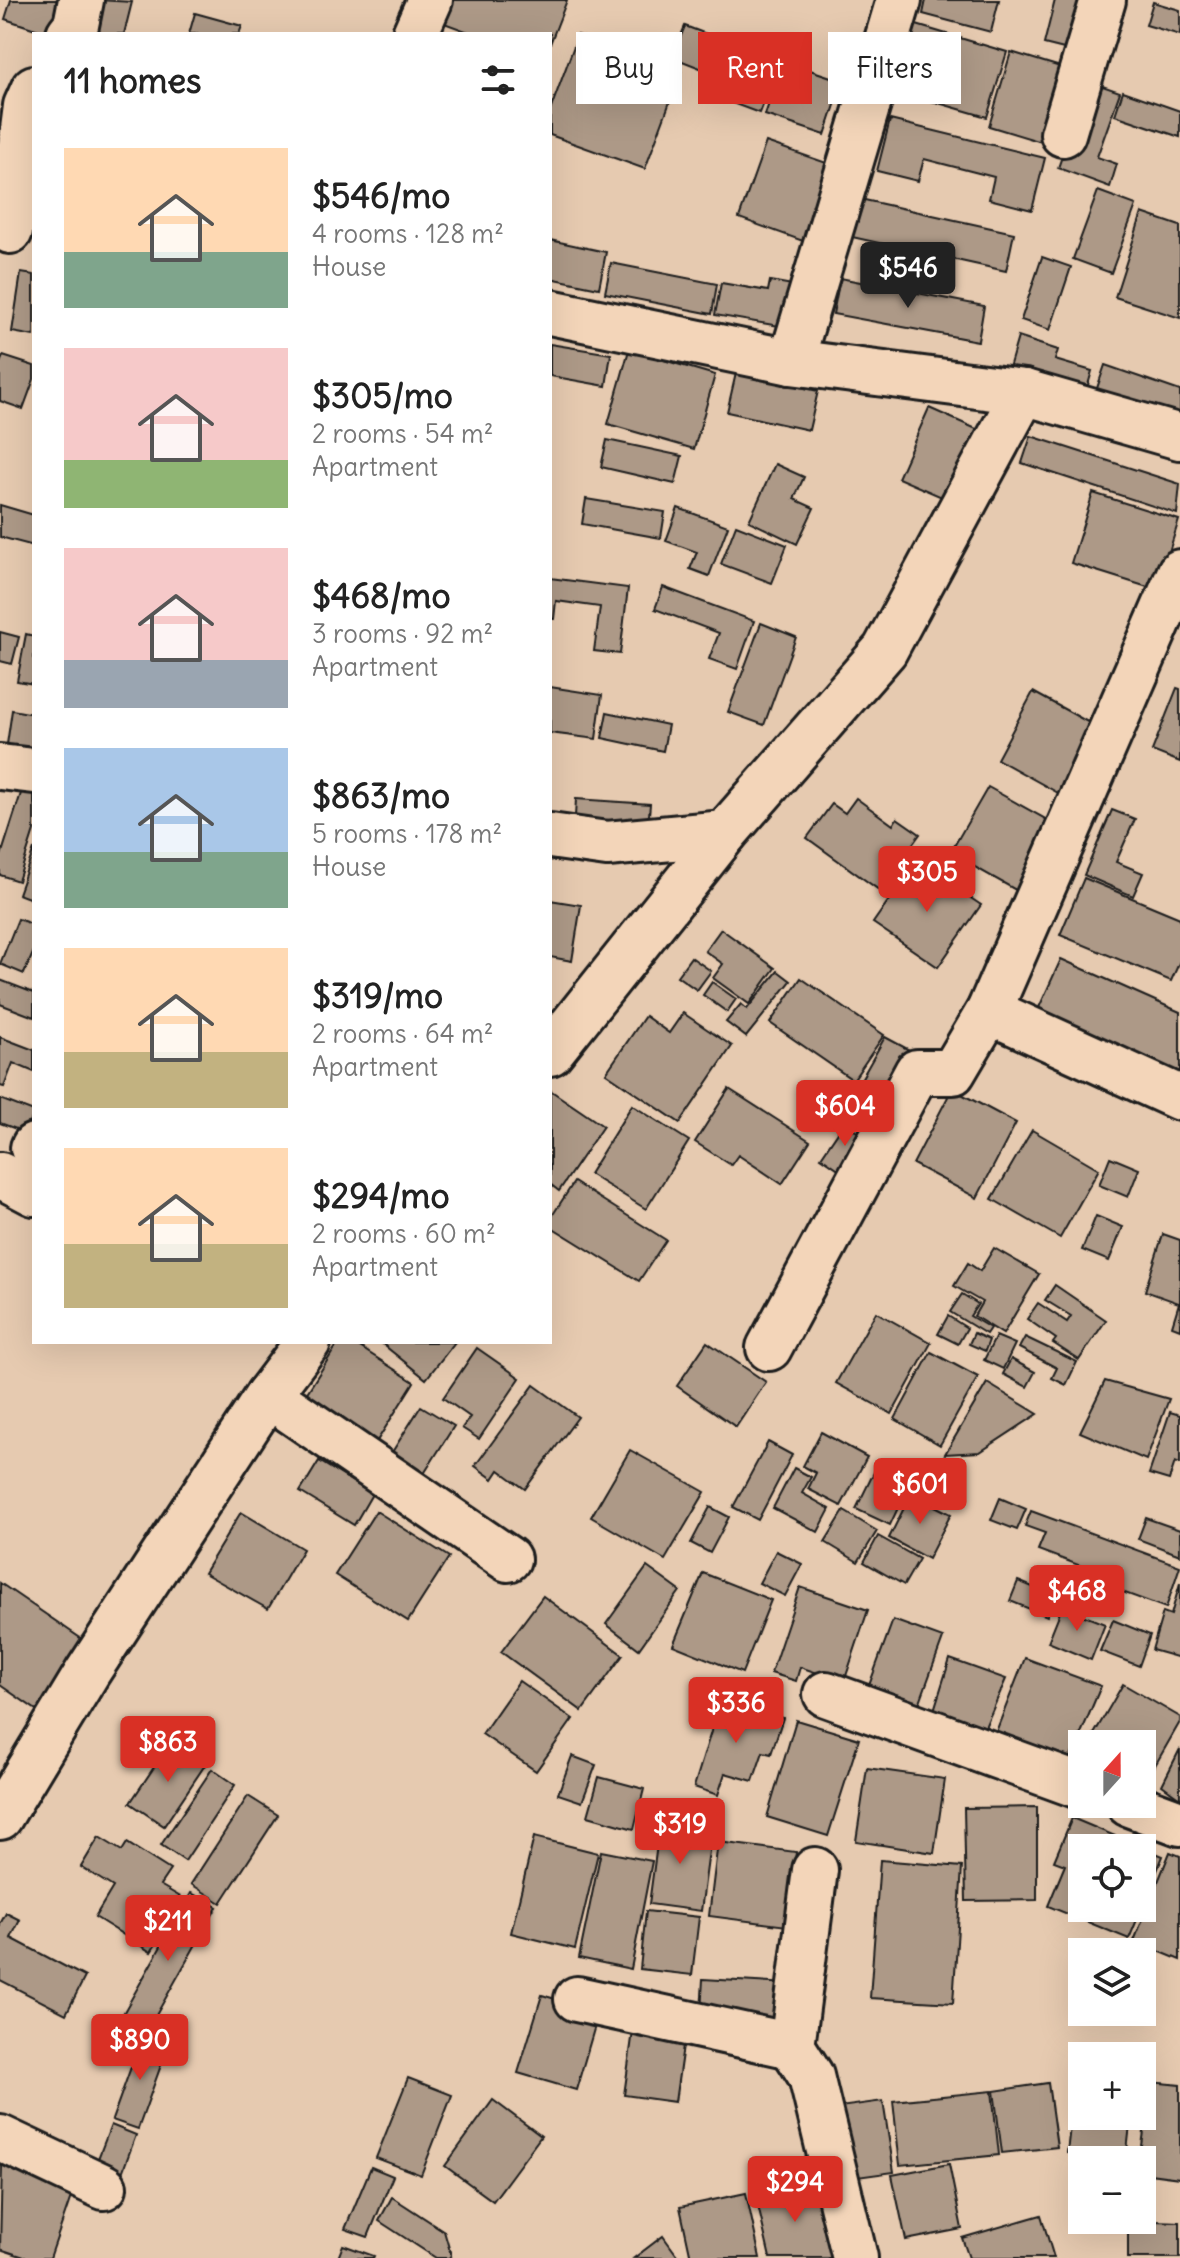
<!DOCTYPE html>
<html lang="en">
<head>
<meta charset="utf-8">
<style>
	:root { --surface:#fff; --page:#f2f2f2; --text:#222; --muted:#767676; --accent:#d93025 }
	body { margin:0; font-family:Delius,sans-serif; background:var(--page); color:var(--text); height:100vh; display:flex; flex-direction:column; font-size:30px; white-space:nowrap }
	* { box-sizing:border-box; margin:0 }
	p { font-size:26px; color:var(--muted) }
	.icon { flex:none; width:44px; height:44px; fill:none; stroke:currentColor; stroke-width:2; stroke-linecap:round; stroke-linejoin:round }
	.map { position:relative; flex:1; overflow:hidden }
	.side { position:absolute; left:32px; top:32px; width:520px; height:1312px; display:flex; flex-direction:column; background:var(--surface); border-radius:0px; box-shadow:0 8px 32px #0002 }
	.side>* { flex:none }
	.guide { position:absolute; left:576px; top:32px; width:484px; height:72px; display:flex; gap:16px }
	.needle { width:52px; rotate:21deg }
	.fabs { position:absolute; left:1068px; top:1730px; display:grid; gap:16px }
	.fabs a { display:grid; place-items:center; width:88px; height:88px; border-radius:0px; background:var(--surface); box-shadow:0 8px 32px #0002; font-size:40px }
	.price { position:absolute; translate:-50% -68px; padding:0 18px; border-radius:8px; background:var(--accent); color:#fff; font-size:26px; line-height:52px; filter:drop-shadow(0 2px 4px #0008) }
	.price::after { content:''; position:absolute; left:50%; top:48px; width:24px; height:18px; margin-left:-12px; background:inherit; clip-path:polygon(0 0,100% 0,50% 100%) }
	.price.current { background:#222; color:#fff }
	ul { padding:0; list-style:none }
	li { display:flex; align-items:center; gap:24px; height:200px; padding:0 32px }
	li span { display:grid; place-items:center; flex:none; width:224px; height:160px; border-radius:0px; color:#555 }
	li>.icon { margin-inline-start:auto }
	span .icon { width:96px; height:96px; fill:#fffc; stroke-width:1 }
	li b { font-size:34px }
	h2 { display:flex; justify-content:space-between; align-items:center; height:96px; padding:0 32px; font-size:34px }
	.tag { padding:0 28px; border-radius:0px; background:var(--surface); box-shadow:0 8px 32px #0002; font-size:28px; line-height:72px }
	.tag.current { background:var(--accent); color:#fff }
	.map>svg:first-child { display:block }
	.building { fill:#ad9987; stroke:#1c1c1c; stroke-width:2 }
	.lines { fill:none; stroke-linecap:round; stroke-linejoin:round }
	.minor-casing { stroke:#1c1c1c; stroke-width:50 }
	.minor { stroke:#f3d5b9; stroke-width:44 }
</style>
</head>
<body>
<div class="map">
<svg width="1180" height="2258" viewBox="0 0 1180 2258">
	<rect width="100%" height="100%" fill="#e6cab0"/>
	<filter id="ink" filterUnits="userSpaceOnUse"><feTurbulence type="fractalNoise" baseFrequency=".0125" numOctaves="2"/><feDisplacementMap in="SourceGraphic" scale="16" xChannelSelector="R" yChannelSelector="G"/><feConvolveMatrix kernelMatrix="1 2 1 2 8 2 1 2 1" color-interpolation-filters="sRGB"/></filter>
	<g filter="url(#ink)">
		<g class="building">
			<polygon points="11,0 68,0 51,34 5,19"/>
			<polygon points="99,0 132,2 124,34 92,34"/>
			<polygon points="453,0 567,0 550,44 550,34 474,34 444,23"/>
			<polygon points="926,0 999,0 991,32 923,14"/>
			<polygon points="1055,0 1094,0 1080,53 1044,44"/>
			<polygon points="1153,2 1180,10 1180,35 1146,25"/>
			<polygon points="195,13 242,26 239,34 189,34"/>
			<polygon points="913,24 1007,52 987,117 893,90"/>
			<polygon points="685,26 779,61 759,113 705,93 713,73 672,57"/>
			<polygon points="578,35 681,72 645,169 550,135 550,111"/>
			<polygon points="1011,52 1067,69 1045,143 989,126"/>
			<polygon points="783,61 843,81 825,135 765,115"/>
			<polygon points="1088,81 1120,92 1097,157 1117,164 1110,187 1058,168"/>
			<polygon points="1123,91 1180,111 1180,137 1115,115"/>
			<polygon points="890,120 1045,158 1032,210 989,199 994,177 924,159 918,181 877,171"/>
			<polygon points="766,142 841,168 814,245 739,218"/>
			<polygon points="1098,191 1136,205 1111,273 1073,259"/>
			<polygon points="851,197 1014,233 1006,271 843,235"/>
			<polygon points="1142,213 1180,226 1180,318 1115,297"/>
			<polygon points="550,240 606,252 599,288 550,278"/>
			<polygon points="1042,257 1071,267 1050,330 1021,320"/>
			<polygon points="611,263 717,284 712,314 605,293"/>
			<polygon points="21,273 34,275 34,336 12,332"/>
			<polygon points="840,278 984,306 978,341 833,314"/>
			<polygon points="770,281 804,287 797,329 715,315 721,283 768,291"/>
			<polygon points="1018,337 1058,350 1055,360 1092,371 1086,392 1009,368"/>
			<polygon points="550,344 611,354 606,386 550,376"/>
			<polygon points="629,350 715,375 694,449 608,424"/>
			<polygon points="3,356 34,366 34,379 23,409 0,401 0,363"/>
			<polygon points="1105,365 1180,391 1180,413 1176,426 1094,397"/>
			<polygon points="736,373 818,391 809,430 727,412"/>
			<polygon points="929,408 981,431 951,501 898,478"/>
			<polygon points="1031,436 1180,484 1177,514 1022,463"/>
			<polygon points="607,440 682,456 675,484 601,467"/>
			<polygon points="775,464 804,477 794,499 814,508 797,544 749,521"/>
			<polygon points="1093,493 1179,520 1157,590 1071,563"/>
			<polygon points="586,499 665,512 661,538 582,524"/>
			<polygon points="0,505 34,515 34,546 0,537"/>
			<polygon points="678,508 728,526 709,576 690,569 697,552 666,541"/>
			<polygon points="736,525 787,545 772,583 721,564"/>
			<polygon points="550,578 628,588 620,654 594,651 600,607 556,601 554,619 550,619"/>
			<polygon points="663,587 754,621 737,669 709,659 719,633 655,609"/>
			<polygon points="761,623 796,637 764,725 728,712"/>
			<polygon points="0,632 19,637 12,664 0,661"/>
			<polygon points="26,634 34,636 34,684 17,681"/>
			<polygon points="550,687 602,695 596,739 550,733"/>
			<polygon points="1177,688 1180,689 1180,762 1152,751"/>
			<polygon points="1033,692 1115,737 1078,804 997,759"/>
			<polygon points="12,710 34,714 34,763 5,758"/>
			<polygon points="607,712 668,725 663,751 602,738"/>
			<polygon points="23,787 34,790 34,831 18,881 0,875 0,859"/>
			<polygon points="988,787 1076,836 1039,903 950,853"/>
			<polygon points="856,798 893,825 897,818 920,834 879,890 807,838 832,804 845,813"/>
			<polygon points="576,799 650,804 647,838 574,834"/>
			<polygon points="1112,810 1135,819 1116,862 1143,873 1133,896 1084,875"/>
			<polygon points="34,849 34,900 18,894"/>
			<polygon points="916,861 981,905 938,967 873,923"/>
			<polygon points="1084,878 1180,918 1180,961 1171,981 1060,935"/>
			<polygon points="550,900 581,905 572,961 550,957"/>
			<polygon points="18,919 34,925 34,951 24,974 0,964"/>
			<polygon points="721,929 775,968 749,1004 713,978 723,964 705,951"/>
			<polygon points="691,957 711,971 697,990 677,976"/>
			<polygon points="1061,959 1180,1012 1180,1076 1037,1012"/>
			<polygon points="778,971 791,981 746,1037 726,1022 741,1004 747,1009"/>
			<polygon points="801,978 884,1035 853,1080 770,1023"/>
			<polygon points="0,980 34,993 34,1017 0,1004"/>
			<polygon points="712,982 736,999 727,1012 703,995"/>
			<polygon points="683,1013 732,1046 680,1123 606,1073 645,1016 669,1033"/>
			<polygon points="0,1037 34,1050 34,1072 13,1063 4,1087 0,1086"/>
			<polygon points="885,1037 913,1052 871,1126 858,1120 870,1099 855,1090"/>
			<polygon points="729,1089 810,1141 782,1184 738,1155 731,1165 695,1142"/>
			<polygon points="952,1089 1016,1123 977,1198 913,1164"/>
			<polygon points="550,1090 603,1126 559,1191 550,1184"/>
			<polygon points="0,1099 34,1112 27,1133 0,1123"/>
			<polygon points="632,1105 689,1141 646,1209 589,1174"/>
			<polygon points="844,1123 869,1140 846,1174 821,1157"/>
			<polygon points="1032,1130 1099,1169 1060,1238 992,1199"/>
			<polygon points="1110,1157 1139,1169 1128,1197 1099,1185"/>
			<polygon points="574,1182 666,1240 639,1281 550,1226 550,1219"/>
			<polygon points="1096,1216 1123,1227 1109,1261 1082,1250"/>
			<polygon points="1163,1234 1180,1240 1180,1329 1172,1326 1179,1303 1145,1291"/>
			<polygon points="994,1248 1039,1274 1003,1334 974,1316 982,1302 954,1286 968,1263 980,1271"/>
			<polygon points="1055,1285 1106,1320 1079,1360 1053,1343 1056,1339 1027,1319 1038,1303 1067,1322 1071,1316 1045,1300"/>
			<polygon points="962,1294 978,1304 970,1316 990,1328 986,1334 950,1312"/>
			<polygon points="876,1312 931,1343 892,1414 836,1383"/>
			<polygon points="948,1316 967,1328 958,1344 938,1334"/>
			<polygon points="974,1333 989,1340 985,1351 969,1344"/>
			<polygon points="996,1336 1015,1344 1003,1369 984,1360"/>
			<polygon points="1025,1337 1077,1362 1066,1385 1052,1378 1057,1368 1019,1348"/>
			<polygon points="339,1342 352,1342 414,1382 370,1452 298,1407"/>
			<polygon points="380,1342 455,1342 426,1379"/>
			<polygon points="707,1342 766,1382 736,1427 677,1386"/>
			<polygon points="477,1348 520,1378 479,1439 462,1428 470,1417 443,1398"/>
			<polygon points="931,1352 978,1377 940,1445 895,1419"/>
			<polygon points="1011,1359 1035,1372 1027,1387 1003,1374"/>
			<polygon points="1105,1381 1169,1399 1146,1460 1080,1432"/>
			<polygon points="987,1383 1038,1414 980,1452 945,1454"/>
			<polygon points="534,1385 578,1417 525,1489 499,1470 493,1479 475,1466"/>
			<polygon points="421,1406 454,1426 422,1477 389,1457"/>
			<polygon points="1170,1412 1180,1415 1180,1464 1175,1462 1169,1480 1149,1474"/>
			<polygon points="821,1432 867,1457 841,1506 808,1489 816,1473 803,1466"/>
			<polygon points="768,1442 792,1455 758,1520 733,1507"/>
			<polygon points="630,1450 705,1492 665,1560 591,1517"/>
			<polygon points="319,1461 372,1494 354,1525 300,1492"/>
			<polygon points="879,1462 912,1478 890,1525 856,1509"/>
			<polygon points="794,1468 811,1477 802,1493 830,1509 818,1532 773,1508"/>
			<polygon points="911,1494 951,1514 928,1559 889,1538"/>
			<polygon points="1000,1498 1026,1509 1017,1530 991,1520"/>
			<polygon points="710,1507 729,1517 710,1553 691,1543"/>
			<polygon points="376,1511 449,1557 408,1621 335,1575"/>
			<polygon points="844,1511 877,1531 858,1562 825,1542"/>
			<polygon points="1031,1511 1180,1566 1166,1608 1089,1580 1092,1570 1038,1550 1045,1533 1025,1526"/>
			<polygon points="241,1512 303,1549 268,1609 204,1573"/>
			<polygon points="1146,1518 1180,1530 1180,1555 1138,1539"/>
			<polygon points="878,1536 919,1559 904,1585 864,1562"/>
			<polygon points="776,1551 802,1564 785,1596 759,1583"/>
			<polygon points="647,1567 680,1591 639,1649 606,1624"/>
			<polygon points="703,1573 771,1600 742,1673 673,1645"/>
			<polygon points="1018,1581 1055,1596 1047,1616 1010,1601"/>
			<polygon points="0,1583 92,1646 45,1716 0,1685"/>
			<polygon points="1180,1583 1180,1658 1152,1650 1163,1612 1171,1615"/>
			<polygon points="800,1587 868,1610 844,1682 800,1667 796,1681 771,1673"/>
			<polygon points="543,1596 623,1655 582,1711 501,1652"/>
			<polygon points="1062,1607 1105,1624 1091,1660 1048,1642"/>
			<polygon points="893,1620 943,1638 917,1710 867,1691"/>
			<polygon points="1113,1620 1150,1635 1139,1666 1100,1651"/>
			<polygon points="1025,1658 1101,1686 1066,1769 992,1742"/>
			<polygon points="950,1659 1006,1679 979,1741 931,1720"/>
			<polygon points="519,1681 573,1719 536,1771 482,1734"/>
			<polygon points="1123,1684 1180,1717 1180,1722 1149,1776 1142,1772 1142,1744 1094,1744 1090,1741"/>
			<polygon points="721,1699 783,1718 771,1754 763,1752 753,1781 725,1773 718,1795 694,1787"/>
			<polygon points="796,1720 859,1739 828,1836 767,1817"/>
			<polygon points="171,1742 205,1765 164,1826 130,1803"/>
			<polygon points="1180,1749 1180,1798 1162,1785"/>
			<polygon points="572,1756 596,1765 582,1802 558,1794"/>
			<polygon points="867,1768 945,1779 934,1853 856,1841"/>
			<polygon points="212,1769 235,1785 185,1861 161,1845"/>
			<polygon points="599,1777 644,1789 634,1829 588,1816"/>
			<polygon points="248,1796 278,1815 221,1903 191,1884"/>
			<polygon points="1037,1807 1037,1900 966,1901 964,1808"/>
			<polygon points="1072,1818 1163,1856 1142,1908 1142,1848 1082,1848 1082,1908 1142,1908 1129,1939 1048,1906 1065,1865 1054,1861"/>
			<polygon points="660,1822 712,1829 701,1911 649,1904"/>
			<polygon points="99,1837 122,1851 127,1843 170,1870 160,1885 184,1899 151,1952 95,1917 113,1887 81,1867"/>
			<polygon points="534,1837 598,1853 575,1949 511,1933"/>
			<polygon points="718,1842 796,1852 787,1926 709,1916"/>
			<polygon points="601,1851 652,1861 631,1969 579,1958"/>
			<polygon points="1170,1852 1180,1856 1180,1960 1134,1941"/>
			<polygon points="880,1860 962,1867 953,2003 870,1998"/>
			<polygon points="191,1893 217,1907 146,2033 120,2019"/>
			<polygon points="646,1911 699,1917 692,1975 640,1969"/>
			<polygon points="6,1913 20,1920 11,1938 85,1977 66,2014 0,1980 0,1924"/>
			<polygon points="703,1979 789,1984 787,2018 701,2013"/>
			<polygon points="542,1995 599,2012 576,2090 518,2073"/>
			<polygon points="634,2024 685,2032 675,2102 624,2095"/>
			<polygon points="143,2034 169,2043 138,2129 112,2120"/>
			<polygon points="1078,2055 1085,2056 1082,2056 1082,2116 1131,2116 1126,2160 1067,2153"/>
			<polygon points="408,2078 452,2095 421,2175 376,2158"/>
			<polygon points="1151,2082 1180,2085 1180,2178 1142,2173 1140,2160"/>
			<polygon points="1048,2083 1057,2147 1002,2153 994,2091"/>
			<polygon points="992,2091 999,2155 900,2165 893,2101"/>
			<polygon points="493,2100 541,2136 493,2201 445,2166"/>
			<polygon points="883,2101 894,2172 843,2179 832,2108"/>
			<polygon points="111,2125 136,2135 122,2173 96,2164"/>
			<polygon points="2,2164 74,2188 50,2258 27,2258 0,2249"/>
			<polygon points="949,2164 962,2229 906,2240 892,2175"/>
			<polygon points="371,2167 393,2176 368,2237 345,2229"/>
			<polygon points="816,2184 833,2258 770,2258 756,2197"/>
			<polygon points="746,2193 760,2258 691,2258 680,2207"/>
			<polygon points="392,2197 444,2231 451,2255 449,2258 436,2258 379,2221"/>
			<polygon points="1041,2215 1054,2258 969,2258 962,2238"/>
			<polygon points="1128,2220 1180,2222 1180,2258 1128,2258"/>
			<polygon points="663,2236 679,2258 634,2258"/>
			<polygon points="343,2245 374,2256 373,2258 338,2258"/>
		</g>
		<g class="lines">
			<g class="minor-casing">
				<g id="minor">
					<polyline points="69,34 76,25 81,0"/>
					<polyline points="415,34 430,0"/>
					<polyline points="1063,134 1103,0"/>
					<polyline points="10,231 26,106 34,88"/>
					<polyline points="550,312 791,362 1024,392 1180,437"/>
					<polyline points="791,362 899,0"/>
					<polyline points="0,767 34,771"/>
					<polyline points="550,836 607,844 725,833"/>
					<polyline points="989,1011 1180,1098"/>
					<polyline points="550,1053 725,833 885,650 1024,392"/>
					<polyline points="33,1148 34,1146"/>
					<polyline points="0,1175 34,1193"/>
					<polyline points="769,1348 917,1072 953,1072 989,1011 1180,572"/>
					<polyline points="268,1395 508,1559"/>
					<polyline points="826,1694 1082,1787"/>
					<polyline points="1129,1804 1180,1823"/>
					<polyline points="0,1817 87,1673 268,1395 308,1342"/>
					<polyline points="815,1870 792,2046 811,2076 855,2258"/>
					<polyline points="577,1999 792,2046"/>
					<polyline points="0,2138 104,2187"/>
				</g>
			</g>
			<use href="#minor" class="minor"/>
		</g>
	</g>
</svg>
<div class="fabs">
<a><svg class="needle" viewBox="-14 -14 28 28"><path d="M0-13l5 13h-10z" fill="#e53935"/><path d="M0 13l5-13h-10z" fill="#767676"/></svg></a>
<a><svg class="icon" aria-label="locate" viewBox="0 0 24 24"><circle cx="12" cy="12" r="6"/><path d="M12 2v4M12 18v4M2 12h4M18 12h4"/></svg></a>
<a><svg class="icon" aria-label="layers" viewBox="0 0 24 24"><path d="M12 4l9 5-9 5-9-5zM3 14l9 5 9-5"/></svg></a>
<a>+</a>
<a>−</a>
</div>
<b class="price current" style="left:908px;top:310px">$546</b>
<b class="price" style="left:927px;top:914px">$305</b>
<b class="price" style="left:845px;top:1148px">$604</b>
<b class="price" style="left:920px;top:1526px">$601</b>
<b class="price" style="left:1077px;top:1633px">$468</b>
<b class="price" style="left:736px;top:1745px">$336</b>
<b class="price" style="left:168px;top:1784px">$863</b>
<b class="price" style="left:680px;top:1866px">$319</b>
<b class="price" style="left:168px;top:1963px">$211</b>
<b class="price" style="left:140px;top:2082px">$890</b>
<b class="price" style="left:795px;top:2224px">$294</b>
<div class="guide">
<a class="tag">Buy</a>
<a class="tag current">Rent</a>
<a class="tag">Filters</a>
</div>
<section class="side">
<h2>11 homes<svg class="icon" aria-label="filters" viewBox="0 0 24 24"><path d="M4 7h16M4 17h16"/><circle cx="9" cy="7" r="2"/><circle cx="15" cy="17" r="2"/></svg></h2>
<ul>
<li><span style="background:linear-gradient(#ffd9b3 65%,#7fa58c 0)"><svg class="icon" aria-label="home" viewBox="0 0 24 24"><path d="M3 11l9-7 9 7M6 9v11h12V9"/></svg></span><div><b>$546/mo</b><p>4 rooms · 128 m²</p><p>House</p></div></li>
<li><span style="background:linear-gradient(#f6c9c9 70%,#8fb573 0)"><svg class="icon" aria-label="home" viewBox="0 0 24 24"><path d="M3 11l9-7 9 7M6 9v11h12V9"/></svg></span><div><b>$305/mo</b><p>2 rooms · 54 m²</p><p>Apartment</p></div></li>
<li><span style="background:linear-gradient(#f6c9c9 70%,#9aa5b1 0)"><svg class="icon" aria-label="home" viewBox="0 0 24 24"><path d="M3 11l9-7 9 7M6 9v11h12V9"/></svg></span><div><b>$468/mo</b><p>3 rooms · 92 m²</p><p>Apartment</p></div></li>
<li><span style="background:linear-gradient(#a9c7e8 65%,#7fa58c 0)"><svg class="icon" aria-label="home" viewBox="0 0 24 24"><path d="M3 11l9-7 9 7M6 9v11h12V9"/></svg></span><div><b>$863/mo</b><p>5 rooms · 178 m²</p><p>House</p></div></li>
<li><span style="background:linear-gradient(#ffd9b3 65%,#c2b280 0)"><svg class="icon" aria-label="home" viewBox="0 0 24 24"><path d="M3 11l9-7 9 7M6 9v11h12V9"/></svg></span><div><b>$319/mo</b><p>2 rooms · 64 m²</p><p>Apartment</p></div></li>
<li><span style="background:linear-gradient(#ffd9b3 60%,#c2b280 0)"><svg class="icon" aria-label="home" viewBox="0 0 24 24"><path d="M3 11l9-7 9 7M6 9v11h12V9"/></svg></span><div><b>$294/mo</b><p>2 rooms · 60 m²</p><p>Apartment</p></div></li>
</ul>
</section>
</div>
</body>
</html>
